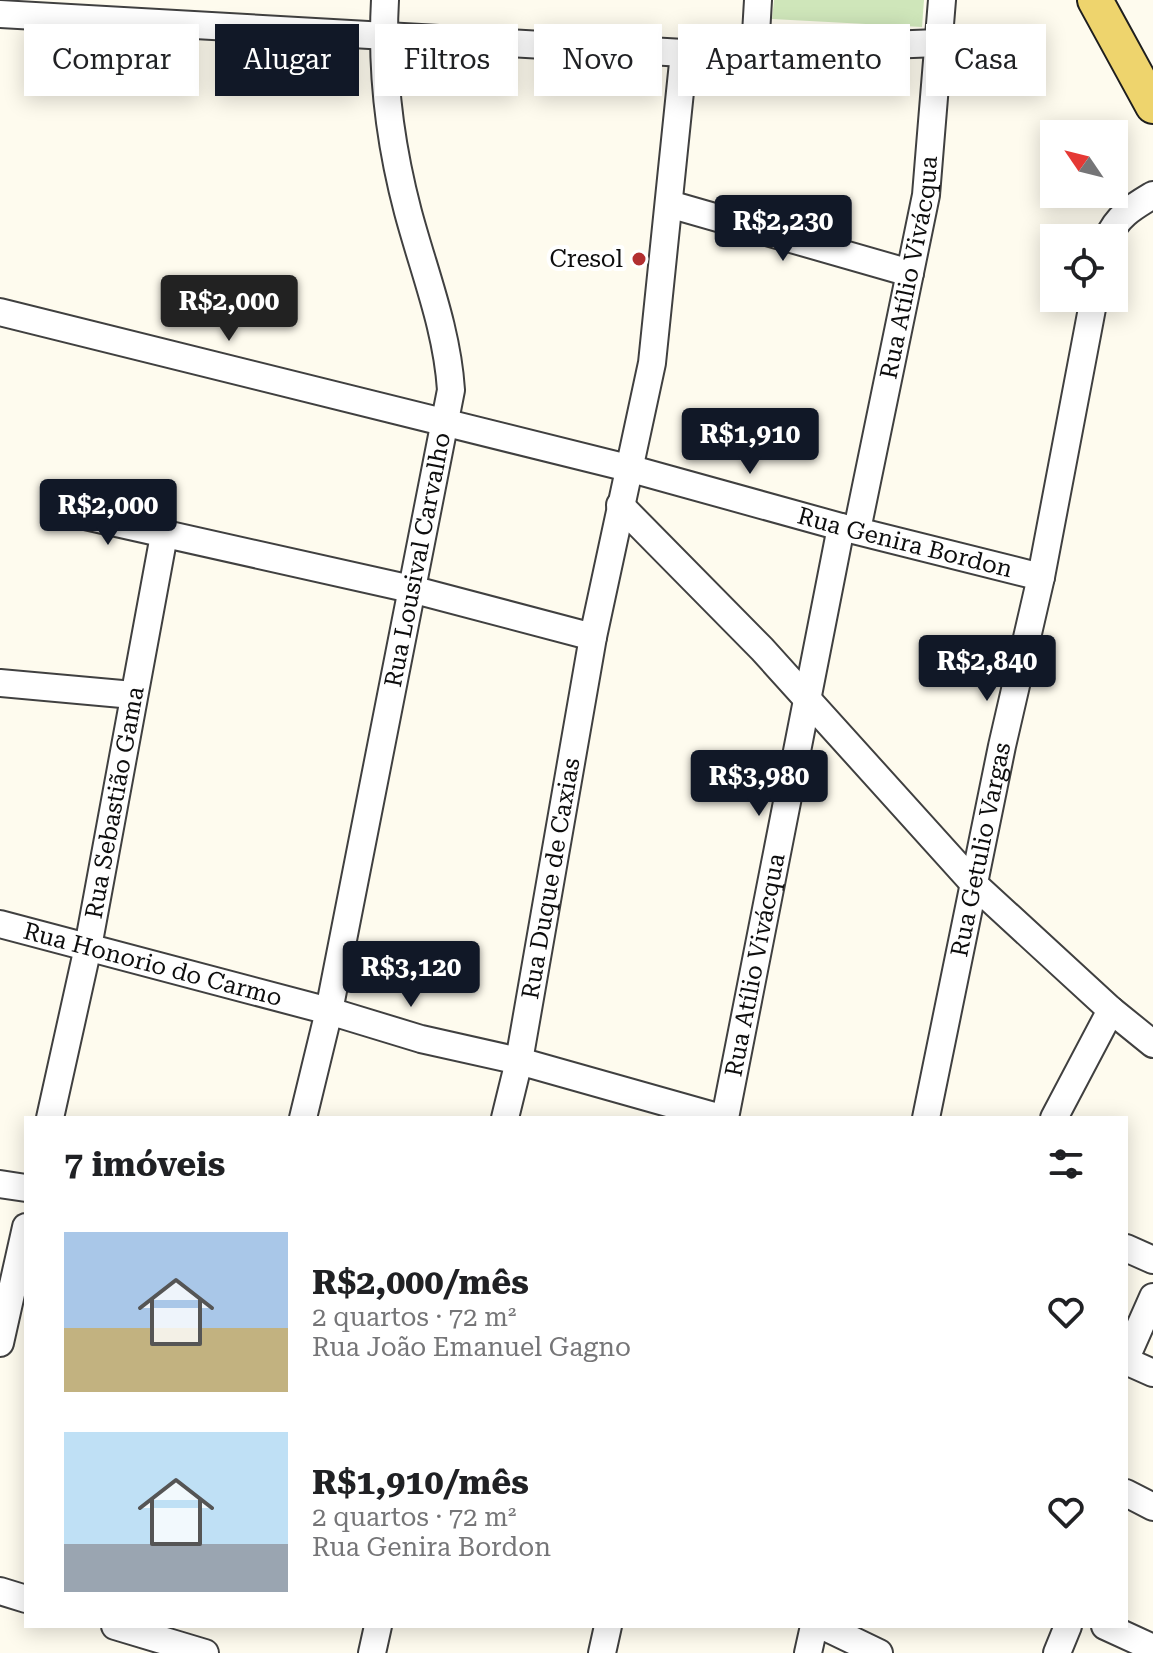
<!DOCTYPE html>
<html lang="pt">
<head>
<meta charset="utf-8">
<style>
	:root { --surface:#fff; --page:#f6f6f6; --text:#202124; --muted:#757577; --accent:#111827 }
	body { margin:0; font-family:"Roboto Serif",serif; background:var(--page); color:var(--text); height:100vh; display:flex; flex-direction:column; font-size:30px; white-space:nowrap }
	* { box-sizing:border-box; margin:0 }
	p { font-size:26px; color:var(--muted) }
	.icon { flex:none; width:44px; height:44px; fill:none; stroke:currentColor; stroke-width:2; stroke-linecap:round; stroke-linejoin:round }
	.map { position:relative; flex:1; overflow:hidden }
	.panel { position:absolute; left:24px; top:1116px; width:1104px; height:512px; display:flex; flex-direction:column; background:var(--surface); border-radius:0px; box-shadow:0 4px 20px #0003 }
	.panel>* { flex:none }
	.top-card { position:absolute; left:24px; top:24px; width:1106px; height:72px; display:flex; gap:16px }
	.needle { width:52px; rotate:305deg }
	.controls { position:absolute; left:1040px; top:120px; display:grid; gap:16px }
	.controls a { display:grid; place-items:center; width:88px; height:88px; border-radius:0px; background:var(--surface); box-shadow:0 4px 20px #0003; font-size:40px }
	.price { position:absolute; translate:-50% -68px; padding:0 18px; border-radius:8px; background:var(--accent); color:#fff; font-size:26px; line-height:52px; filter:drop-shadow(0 2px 4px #0008) }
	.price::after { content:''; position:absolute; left:50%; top:48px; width:24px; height:18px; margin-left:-12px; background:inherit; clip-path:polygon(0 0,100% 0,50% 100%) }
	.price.active { background:#222; color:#fff }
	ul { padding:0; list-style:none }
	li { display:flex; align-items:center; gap:24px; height:200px; padding:0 40px }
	li span { display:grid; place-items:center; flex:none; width:224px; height:160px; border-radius:0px; color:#555 }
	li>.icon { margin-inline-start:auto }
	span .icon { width:96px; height:96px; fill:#fffc; stroke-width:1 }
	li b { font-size:34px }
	h2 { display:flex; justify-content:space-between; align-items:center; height:96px; padding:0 40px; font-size:34px }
	.tag { padding:0 28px; border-radius:0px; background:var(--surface); box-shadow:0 4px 20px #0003; font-size:28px; line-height:72px }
	.tag.active { background:var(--accent); color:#fff }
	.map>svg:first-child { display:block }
	.park { fill:#cfe6ba }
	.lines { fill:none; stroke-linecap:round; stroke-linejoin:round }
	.minor-casing { stroke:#404040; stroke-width:30 }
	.major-casing { stroke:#1e1e1e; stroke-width:38 }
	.minor { stroke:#fff; stroke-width:26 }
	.major { stroke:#eed46d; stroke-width:34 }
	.poi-dot { fill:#b22f30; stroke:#fff; stroke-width:3 }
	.labels { text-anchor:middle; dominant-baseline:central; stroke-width:8; stroke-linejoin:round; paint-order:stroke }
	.poi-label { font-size:24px; fill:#0d0d0d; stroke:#fff; text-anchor:end }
	.street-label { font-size:24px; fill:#0d0d0d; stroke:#fff }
</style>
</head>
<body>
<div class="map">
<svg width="1153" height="1653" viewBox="0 0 1153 1653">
	<rect width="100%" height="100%" fill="#fefbee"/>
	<polygon class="park" points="774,0 924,0 922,27 772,19"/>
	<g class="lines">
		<g class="minor-casing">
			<g id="minor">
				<polyline points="0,14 684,53 938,43"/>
				<polyline points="755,51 758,0"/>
				<polyline points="669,204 910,273"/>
				<path d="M1108 238C1117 216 1133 207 1153 195"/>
				<path id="s1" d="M0 312 628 468 841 527 1041 577"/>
				<polyline points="620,505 762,649 976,886 1111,1010 1153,1044"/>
				<polyline points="63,511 411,589 593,637"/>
				<path id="s2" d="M857 530 926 195 942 0"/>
				<polyline points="0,683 133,695"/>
				<path id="s3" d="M0 924 329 1011 421 1039 519 1061 721 1118"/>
				<path id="s4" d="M50 1118 88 947 164 535"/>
				<path id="s5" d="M303 1118 329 1011 451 390C447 328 424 272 408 212 390 144 381 71 385 0"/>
				<path id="s6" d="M505 1118 519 1061 593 637 652 363 684 53"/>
				<path id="s7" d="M725 1118 841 527"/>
				<path id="s8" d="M926 1118 1002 746 1041 577 1094 298"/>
				<polyline points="1054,1118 1111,1010"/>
				<polyline points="0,1184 26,1188"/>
				<polyline points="1126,1248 1153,1260"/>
				<polyline points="0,1343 26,1227"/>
				<polyline points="1126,1358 1153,1297"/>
				<polyline points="1126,1361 1153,1373"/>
				<polyline points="1126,1493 1153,1507"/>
				<polyline points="0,1591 26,1599"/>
				<polyline points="115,1626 205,1653"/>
				<polyline points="823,1626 879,1653"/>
				<polyline points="1105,1626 1153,1648"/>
				<polyline points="372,1653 378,1626"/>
				<polyline points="602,1653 608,1626"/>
				<polyline points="808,1653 814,1626"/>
				<polyline points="1057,1653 1068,1626"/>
			</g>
		</g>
		<g class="major-casing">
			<polyline id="major" points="1095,0 1153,106"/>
		</g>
		<use href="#minor" class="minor"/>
		<use href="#major" class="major"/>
	</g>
	<circle class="poi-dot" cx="639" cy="259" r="8"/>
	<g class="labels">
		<g class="poi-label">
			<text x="623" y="259">Cresol</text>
		</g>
		<g class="street-label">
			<text stroke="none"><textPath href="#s2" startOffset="268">Rua Atílio Vivácqua</textPath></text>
			<text stroke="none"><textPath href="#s1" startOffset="934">Rua Genira Bordon</textPath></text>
			<text stroke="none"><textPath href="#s5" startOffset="570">Rua Lousival Carvalho</textPath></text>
			<text stroke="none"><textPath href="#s4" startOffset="322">Rua Sebastião Gama</textPath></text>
			<text stroke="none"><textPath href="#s8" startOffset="274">Rua Getulio Vargas</textPath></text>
			<text stroke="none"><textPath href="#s6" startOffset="244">Rua Duque de Caxias</textPath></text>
			<text stroke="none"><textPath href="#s3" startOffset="158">Rua Honorio do Carmo</textPath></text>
			<text stroke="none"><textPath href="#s7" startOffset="156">Rua Atílio Vivácqua</textPath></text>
		</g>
	</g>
</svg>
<div class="controls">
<a><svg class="needle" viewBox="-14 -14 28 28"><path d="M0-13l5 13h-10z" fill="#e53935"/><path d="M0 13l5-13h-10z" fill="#757577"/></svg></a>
<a><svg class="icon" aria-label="locate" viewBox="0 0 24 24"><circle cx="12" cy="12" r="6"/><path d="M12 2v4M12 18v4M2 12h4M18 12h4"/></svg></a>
</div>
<b class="price" style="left:783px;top:263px">R$2,230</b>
<b class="price active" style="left:229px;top:343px">R$2,000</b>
<b class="price" style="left:750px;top:476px">R$1,910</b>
<b class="price" style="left:108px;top:547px">R$2,000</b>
<b class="price" style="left:987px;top:703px">R$2,840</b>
<b class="price" style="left:759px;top:818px">R$3,980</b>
<b class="price" style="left:411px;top:1009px">R$3,120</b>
<div class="top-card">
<a class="tag">Comprar</a>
<a class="tag active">Alugar</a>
<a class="tag">Filtros</a>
<a class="tag">Novo</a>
<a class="tag">Apartamento</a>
<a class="tag">Casa</a>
</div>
<section class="panel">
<h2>7 imóveis<svg class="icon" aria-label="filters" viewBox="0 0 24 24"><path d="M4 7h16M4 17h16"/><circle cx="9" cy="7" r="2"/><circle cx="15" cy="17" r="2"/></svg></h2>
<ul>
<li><span style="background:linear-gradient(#a9c7e8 60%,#c2b280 0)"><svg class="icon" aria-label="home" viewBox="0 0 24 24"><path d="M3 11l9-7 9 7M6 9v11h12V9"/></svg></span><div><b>R$2,000/mês</b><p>2 quartos · 72 m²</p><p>Rua João Emanuel Gagno</p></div><svg class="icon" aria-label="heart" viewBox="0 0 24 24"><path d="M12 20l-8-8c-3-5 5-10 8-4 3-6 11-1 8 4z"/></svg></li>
<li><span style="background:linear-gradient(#bfe0f5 70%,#9aa5b1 0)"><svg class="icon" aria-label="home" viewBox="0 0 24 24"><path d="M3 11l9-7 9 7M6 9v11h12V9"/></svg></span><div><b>R$1,910/mês</b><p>2 quartos · 72 m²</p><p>Rua Genira Bordon</p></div><svg class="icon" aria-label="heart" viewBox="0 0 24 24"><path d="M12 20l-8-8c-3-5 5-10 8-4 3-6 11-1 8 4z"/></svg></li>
</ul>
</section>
</div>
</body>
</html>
